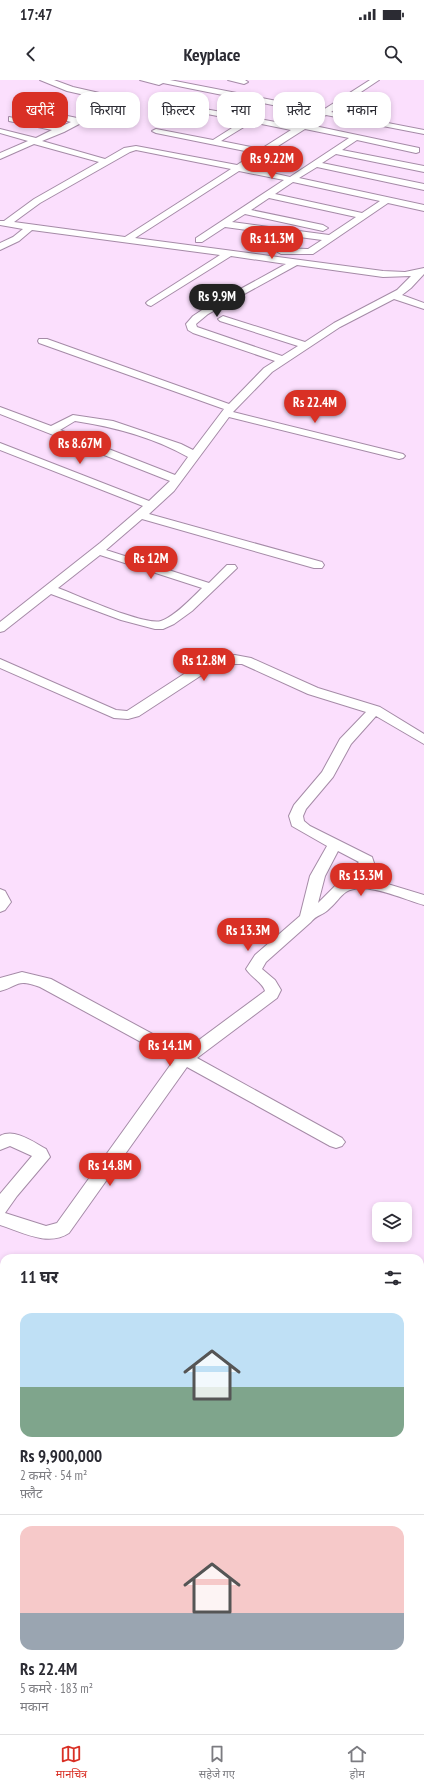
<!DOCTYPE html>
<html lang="hi">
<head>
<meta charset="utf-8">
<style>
	:root { --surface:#fff; --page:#f7f7f7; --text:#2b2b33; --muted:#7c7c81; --line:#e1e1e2; --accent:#d93025 }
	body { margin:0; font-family:"PT Sans Narrow","Noto Sans Devanagari",sans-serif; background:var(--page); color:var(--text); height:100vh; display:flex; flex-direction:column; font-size:15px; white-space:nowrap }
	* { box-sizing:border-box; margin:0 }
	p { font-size:13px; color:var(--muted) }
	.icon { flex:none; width:22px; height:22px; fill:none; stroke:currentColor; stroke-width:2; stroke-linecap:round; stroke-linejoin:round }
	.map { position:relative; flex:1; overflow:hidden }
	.sheet { position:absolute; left:0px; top:1174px; width:424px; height:480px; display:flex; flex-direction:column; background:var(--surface); border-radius:12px 12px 0 0; box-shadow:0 2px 6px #0003 }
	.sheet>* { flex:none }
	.guide { position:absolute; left:12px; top:12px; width:400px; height:36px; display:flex; gap:8px }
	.buttons { position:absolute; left:372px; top:1122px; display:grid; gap:8px }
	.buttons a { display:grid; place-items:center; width:40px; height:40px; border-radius:8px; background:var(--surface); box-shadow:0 2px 6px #0003; font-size:20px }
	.price { position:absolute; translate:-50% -34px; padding:0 9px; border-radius:14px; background:var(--accent); color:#fff; font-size:13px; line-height:26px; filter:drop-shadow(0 1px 2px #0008) }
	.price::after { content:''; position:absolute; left:50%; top:24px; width:12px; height:9px; margin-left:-6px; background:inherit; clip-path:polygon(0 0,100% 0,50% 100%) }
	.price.current { background:#222; color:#fff }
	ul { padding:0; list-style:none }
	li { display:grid; align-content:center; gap:8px; height:212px; padding:0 20px }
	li+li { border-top:1px solid var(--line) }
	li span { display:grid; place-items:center; height:124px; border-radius:12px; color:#555 }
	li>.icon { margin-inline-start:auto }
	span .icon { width:72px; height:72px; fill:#fffc; stroke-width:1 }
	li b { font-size:17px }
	h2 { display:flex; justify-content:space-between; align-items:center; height:48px; padding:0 20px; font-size:17px }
	.chip { padding:0 14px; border-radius:12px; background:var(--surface); box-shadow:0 2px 6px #0003; font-size:14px; line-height:36px }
	.chip.current { background:var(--accent); color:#fff }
	.status { display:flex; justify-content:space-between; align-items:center; height:28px; padding:0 20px; background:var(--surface); direction:ltr }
	.status svg { height:11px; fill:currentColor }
	header { display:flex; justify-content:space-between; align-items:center; height:52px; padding:0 20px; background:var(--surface); font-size:18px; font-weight:800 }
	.tab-bar { display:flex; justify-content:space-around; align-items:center; height:56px; border-top:1px solid var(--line); background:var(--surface); font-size:11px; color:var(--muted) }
	.tab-bar a { display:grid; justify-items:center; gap:2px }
	.tab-bar .current { color:var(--accent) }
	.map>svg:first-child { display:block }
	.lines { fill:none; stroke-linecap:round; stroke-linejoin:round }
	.minor-casing { stroke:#a58ba7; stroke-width:2 }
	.minor { fill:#fff; fill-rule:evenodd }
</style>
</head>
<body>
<div class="status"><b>17:47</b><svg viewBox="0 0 49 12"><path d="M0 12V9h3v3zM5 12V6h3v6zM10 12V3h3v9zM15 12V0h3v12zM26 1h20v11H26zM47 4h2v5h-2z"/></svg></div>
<header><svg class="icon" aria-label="back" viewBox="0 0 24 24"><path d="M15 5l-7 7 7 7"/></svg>Keyplace<svg class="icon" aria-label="search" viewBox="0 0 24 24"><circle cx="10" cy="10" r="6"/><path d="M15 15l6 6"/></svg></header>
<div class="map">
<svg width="424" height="1654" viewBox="0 0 424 1654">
	<rect width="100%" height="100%" fill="#fbdffd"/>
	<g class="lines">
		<g class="minor-casing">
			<g id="minor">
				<path d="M40 0H54L73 7 117 17 119 19V23L64 52 42 61 105 79 124 68 136 66 237 85 255 73 156 53 152 51 156 49 213 60 243 41 202 33V29H205L297 46 317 34 163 3 159 5 140 0H170L323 30 370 0H379L331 32 424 50V54L326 35 310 45 419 68V72L416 73 357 60 342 70 424 86V92L336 74 322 83 424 104V110L317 87 299 98 424 125V131L388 123 313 174H281L276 171 281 168 308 169 322 160 225 147 202 162H196V158L284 100 239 91 135 158 383 191 405 192 424 188V194L411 208 402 215 424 223V229L394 219 340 247 272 292 233 332 403 374 405 376 403 378 399 379 229 337 174 411 149 434 322 482 324 485 322 488H314L142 439 106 470 209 503 227 485H235L237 488 192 531 174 544 163 549H155L121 540 51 514 4 551 0 552V542L100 463 143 426 0 370V363L149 421 170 401 0 334V327L51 346 73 335 113 341 181 364 193 370 224 329 39 263 38 261 39 259H47L229 324 264 288 275 281 193 253 188 250 186 244 193 236 202 230 286 184 231 176 151 226 148 225 146 223 148 221 220 175 32 150 19 161 0 170V163L13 157 23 149 0 145V141H4L34 119 99 82 34 64 0 79V73L28 61 0 53V49L36 58 52 50 9 41V37L60 47 71 42 26 30 30 28 77 38 111 21 67 11ZM252 42 291 50 261 69 221 61ZM305 49 349 58 290 97 245 87ZM136 70 231 89 125 157 14 142 40 123 130 72ZM293 102 380 121 362 133 275 114ZM269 118 356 137 329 155 232 142 245 134 323 151 328 148 323 145 251 130ZM297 185 383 197 411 196 397 210 334 243 305 262 226 237 223 236 218 239 220 241 298 266 282 276 197 247 196 244 208 234ZM75 341C114 347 153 357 188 377L175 395 60 350ZM100 475 202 508C192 518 174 537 161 541 144 546 77 515 58 508Z"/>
				<polygon points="228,0 245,0 248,2 244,4"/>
				<path d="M226 576 235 575 251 578 318 608 380 627 424 654V664L376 636 351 664 333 697 306 729 303 736 304 741 310 746 372 777 374 783 359 799 381 802 424 815V825C405 820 364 800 346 812 340 816 336 823 330 828 324 835 316 835 311 842L266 882 262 889 275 900 281 910 277 918 197 978 342 1058 345 1062 342 1066 336 1068 330 1066 187 987 69 1153C48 1167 22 1152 0 1145V1114L32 1076 10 1066 0 1070V1056C15 1048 33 1062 46 1069L50 1077 17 1116 5 1133 46 1146 57 1143 174 980 40 907C16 898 19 906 0 911V898L22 892 51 899 184 971 265 911C263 903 251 897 246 889L255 875 300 836 310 796 327 766 292 746 289 736 294 725 322 692 340 659 366 632 308 614 242 584H226L211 589 139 636 128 639 114 638 0 588V579L116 630 127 631 201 583ZM338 771 359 782 347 793 344 802 335 806 318 823 325 796Z"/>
				<polygon points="0,809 5,811 11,822 5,830 0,832"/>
				<polygon points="0,1280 4,1282 4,1298 0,1296"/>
				<polygon points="0,1566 4,1568 4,1588 0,1586"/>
				<polygon points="84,1650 109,1650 111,1654 86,1654"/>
				<polygon points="170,1650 201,1650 203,1654 168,1654"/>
			</g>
		</g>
		<use href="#minor" class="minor"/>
	</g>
</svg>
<div class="buttons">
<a><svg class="icon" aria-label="layers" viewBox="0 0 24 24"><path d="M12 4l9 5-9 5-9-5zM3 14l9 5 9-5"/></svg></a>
</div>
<b class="price" style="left:272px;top:100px">Rs 9.22M</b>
<b class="price" style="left:272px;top:180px">Rs 11.3M</b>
<b class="price current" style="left:217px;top:238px">Rs 9.9M</b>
<b class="price" style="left:315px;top:344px">Rs 22.4M</b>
<b class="price" style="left:80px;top:385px">Rs 8.67M</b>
<b class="price" style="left:151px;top:500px">Rs 12M</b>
<b class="price" style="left:204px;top:602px">Rs 12.8M</b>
<b class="price" style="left:361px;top:817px">Rs 13.3M</b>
<b class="price" style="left:248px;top:872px">Rs 13.3M</b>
<b class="price" style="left:170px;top:987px">Rs 14.1M</b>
<b class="price" style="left:110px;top:1107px">Rs 14.8M</b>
<div class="guide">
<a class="chip current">खरीदें</a>
<a class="chip">किराया</a>
<a class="chip">फ़िल्टर</a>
<a class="chip">नया</a>
<a class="chip">फ़्लैट</a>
<a class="chip">मकान</a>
</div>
<section class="sheet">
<h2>11 घर<svg class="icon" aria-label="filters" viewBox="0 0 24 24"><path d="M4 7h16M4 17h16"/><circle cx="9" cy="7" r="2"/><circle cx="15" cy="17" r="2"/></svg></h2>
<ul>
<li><span style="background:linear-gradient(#bfe0f5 60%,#7fa58c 0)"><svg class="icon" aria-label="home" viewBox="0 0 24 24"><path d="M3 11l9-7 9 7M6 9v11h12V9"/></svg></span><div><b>Rs 9,900,000</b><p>2 कमरे · 54 m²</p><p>फ़्लैट</p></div></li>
<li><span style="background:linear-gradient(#f6c9c9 70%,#9aa5b1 0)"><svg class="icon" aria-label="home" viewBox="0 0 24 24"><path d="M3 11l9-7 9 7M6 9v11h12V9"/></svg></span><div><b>Rs 22.4M</b><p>5 कमरे · 183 m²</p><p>मकान</p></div></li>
</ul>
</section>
</div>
<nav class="tab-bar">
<a class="current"><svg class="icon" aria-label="map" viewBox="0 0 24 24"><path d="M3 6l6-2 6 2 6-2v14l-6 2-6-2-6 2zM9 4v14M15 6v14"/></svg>मानचित्र</a>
<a><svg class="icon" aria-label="saved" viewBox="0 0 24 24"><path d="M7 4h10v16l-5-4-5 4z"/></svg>सहेजे गए</a>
<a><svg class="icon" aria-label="home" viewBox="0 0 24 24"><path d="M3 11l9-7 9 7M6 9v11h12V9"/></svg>होम</a>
</nav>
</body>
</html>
